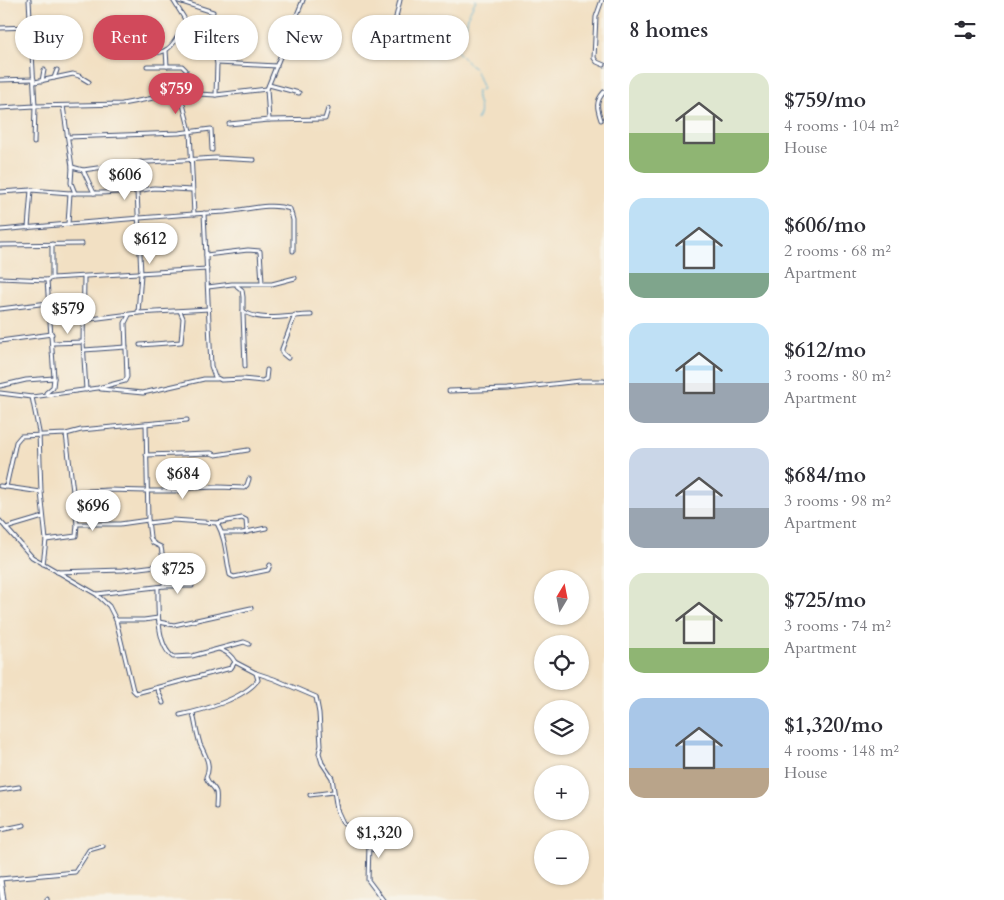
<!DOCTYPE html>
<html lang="en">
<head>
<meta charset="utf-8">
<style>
	:root { --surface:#fff; --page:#f7f7f7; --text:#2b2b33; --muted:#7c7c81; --accent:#d1495b }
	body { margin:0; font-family:Cardo,serif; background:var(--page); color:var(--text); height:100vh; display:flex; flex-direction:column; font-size:19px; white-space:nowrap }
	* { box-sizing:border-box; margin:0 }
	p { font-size:16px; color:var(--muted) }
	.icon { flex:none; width:28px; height:28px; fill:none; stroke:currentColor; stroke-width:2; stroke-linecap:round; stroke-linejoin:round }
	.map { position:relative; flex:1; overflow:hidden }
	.drawer { display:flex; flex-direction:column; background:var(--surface); width:400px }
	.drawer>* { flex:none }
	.guide { position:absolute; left:15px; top:15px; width:475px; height:45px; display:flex; gap:10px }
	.needle { width:32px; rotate:10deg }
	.buttons { position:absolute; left:534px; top:570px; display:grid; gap:10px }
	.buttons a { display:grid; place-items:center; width:55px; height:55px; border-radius:50%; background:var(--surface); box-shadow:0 1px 4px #0004; font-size:25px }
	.price { position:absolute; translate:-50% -42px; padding:0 11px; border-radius:18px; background:#fff; color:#222; font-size:16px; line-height:32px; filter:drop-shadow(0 1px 2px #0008) }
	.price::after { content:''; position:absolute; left:50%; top:30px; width:15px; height:11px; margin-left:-8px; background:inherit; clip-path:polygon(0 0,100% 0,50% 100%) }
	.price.current { background:var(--accent); color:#fff }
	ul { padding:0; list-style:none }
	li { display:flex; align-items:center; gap:15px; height:125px; padding:0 25px }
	li span { display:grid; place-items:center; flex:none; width:140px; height:100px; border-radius:15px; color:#555 }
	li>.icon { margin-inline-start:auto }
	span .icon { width:60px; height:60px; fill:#fffc; stroke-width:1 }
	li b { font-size:21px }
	h2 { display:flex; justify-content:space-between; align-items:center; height:60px; padding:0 25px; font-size:21px }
	.tag { padding:0 18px; border-radius:22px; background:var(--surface); box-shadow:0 1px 4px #0004; font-size:18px; line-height:45px }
	.tag.current { background:var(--accent); color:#fff }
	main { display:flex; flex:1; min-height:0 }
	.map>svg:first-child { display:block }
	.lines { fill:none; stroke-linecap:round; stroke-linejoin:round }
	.stream { stroke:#59b2d6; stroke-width:1 }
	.minor-casing { stroke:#3b4a6d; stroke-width:5 }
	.primary-casing { stroke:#3b4a6d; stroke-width:7 }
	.minor { stroke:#fff; stroke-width:3 }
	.primary { stroke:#fff; stroke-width:5 }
</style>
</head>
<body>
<main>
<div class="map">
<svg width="604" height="900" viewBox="0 0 604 900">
	<rect width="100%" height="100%" fill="#f7f3e8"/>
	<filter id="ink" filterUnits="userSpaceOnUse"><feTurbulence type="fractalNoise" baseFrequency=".02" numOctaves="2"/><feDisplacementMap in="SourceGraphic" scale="10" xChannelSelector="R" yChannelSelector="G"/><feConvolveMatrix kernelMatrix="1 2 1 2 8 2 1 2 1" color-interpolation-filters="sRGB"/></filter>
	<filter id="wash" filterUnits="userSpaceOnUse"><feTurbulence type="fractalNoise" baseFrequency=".0096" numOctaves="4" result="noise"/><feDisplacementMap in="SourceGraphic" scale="20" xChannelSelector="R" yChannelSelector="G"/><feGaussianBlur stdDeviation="1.12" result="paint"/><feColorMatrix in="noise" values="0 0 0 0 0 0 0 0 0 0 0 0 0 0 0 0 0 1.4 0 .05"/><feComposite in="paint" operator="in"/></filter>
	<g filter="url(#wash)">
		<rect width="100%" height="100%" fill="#f2e0c3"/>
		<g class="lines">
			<path class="stream" d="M476 0 469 13 464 35 460 40 457 47 458 52 462 57 475 69 483 89 477 91C475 103 484 107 477 120"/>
		</g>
	</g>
	<g filter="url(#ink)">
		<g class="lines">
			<g class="minor-casing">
				<g id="minor">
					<polyline points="173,0 186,21 205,37 213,49 217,63 216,95"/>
					<polyline points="176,0 213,12"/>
					<polyline points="400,0 396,17 406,25"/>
					<polyline points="602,0 596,17 594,58 597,62 604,65"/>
					<polyline points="0,28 30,27"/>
					<polyline points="166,50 167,66"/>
					<path d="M149 53C153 53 158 53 161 52 174 49 180 31 186 21"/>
					<polyline points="217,63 277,66"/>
					<polyline points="147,66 182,66 186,70"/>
					<polyline points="54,78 57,70"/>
					<polyline points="0,80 34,79"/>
					<polyline points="42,81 44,70"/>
					<polyline points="35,82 73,74 79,76 89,82"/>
					<polyline points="269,85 299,93"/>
					<polyline points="180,93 190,131 194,214"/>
					<polyline points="63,106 72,167 71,183 75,193"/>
					<polyline points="0,108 35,106 29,0"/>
					<polyline points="269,120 267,89 303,0"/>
					<path d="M601 120C597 108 595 102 604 92"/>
					<polyline points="229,124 269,120 325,119 328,109"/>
					<polyline points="68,137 179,133 211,129 212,150"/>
					<polyline points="34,143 35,106 122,104 180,93 216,95 267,89"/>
					<polyline points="141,162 143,180"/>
					<polyline points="72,167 83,170 133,163 216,158 254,160"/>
					<polyline points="83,170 94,193"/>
					<polyline points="0,192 31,190 70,193 101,193 137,191 154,188 192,190"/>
					<polyline points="137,192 141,274 138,313"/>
					<polyline points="204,213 211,366 215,377 221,380 243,379 262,381 266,379 267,370"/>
					<polyline points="68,224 70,193"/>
					<polyline points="28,228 31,190"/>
					<path d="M0 230C75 224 150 216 225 212 247 210 269 202 290 209L293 220V251"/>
					<polyline points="52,244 52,278"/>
					<polyline points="0,245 82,244"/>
					<polyline points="206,255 248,250 260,251 262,283"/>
					<polyline points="84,277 83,342 86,390"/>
					<polyline points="0,278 47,280 52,278 207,269"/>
					<polyline points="237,286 242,290 243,297 243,314 245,366"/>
					<polyline points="208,287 232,284 272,284 295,278"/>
					<polyline points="0,309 48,303"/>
					<path d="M243 311C261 323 290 315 311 315"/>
					<polyline points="83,320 138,313 209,309"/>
					<polyline points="0,341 52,334"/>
					<polyline points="53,343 83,342"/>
					<polyline points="140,345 181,342 183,318 180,311"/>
					<polyline points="84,350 126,347"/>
					<polyline points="288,358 282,353 282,349 295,315"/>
					<polyline points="0,386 26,380 54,378"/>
					<polyline points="101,389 143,393 204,379 217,379"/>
					<polyline points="449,391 508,389 580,381 604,381"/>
					<polyline points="0,393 32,397 98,388 125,381 127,377 125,323 129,315"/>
					<polyline points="46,393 53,387 54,378 47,280"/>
					<polyline points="32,397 39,432 41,492 46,540 43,564"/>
					<polyline points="146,424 148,520 150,537 153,543 161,547 164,565"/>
					<polyline points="66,434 77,524"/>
					<polyline points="146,455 211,453 216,455 248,450"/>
					<polyline points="0,486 41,492"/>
					<polyline points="6,487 16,442 21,436 66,434 81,430 187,420"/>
					<polyline points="73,492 109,490 146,491 182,491 190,488 219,487 244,488 247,485 249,479"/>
					<path d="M0 521 32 557 96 594 109 606 116 620 133 690 136 693 231 668 235 662C231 655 228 653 219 649"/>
					<polyline points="148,523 173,520 217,523 242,518 246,520 247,532"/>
					<path d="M217 523C226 539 226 557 230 575L234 577 268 570 270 565"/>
					<polyline points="6,528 43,517"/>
					<polyline points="222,533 242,533 266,528"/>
					<polyline points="46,540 76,536 77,524 120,524 148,520"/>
					<polyline points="57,572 123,570 164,565 164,586"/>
					<path d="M158 587C158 606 156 645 173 657L192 656 244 642 249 644"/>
					<polyline points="97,594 164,586 192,586"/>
					<polyline points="116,620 144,620 158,618"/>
					<polyline points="159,622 174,625 251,608"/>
					<polyline points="235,662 256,673 274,679 316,697 319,713 321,745 319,753 322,763 332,778 337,810 343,823 369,845 368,880 383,900"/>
					<polyline points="157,688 163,703"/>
					<path d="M193 713C195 723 197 734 200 744 205 755 212 765 206 777 208 784 214 786 216 792 217 796 216 803 216 807"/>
					<path d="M180 715C204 710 243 699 258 680L256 673"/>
					<polyline points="0,790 19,787"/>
					<polyline points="310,795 333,792"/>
					<polyline points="0,830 24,825"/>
					<polyline points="370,848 376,851 378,846 384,843"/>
					<polyline points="0,879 75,872 89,850 103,846"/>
					<polyline points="47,900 47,899"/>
				</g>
			</g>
			<g class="primary-casing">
				<polyline id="primary" points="0,880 3,900"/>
			</g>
			<use href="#minor" class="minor"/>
			<use href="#primary" class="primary"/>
		</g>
	</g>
</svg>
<div class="buttons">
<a><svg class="needle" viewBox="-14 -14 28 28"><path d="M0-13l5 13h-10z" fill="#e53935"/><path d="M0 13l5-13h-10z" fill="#7c7c81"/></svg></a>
<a><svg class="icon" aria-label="locate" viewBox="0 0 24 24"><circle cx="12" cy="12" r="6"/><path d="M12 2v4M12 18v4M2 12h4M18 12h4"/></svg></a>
<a><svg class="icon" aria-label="layers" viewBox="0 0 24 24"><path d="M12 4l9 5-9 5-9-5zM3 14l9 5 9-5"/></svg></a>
<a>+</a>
<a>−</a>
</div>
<b class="price current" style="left:176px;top:115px">$759</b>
<b class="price" style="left:125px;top:201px">$606</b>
<b class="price" style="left:150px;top:265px">$612</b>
<b class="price" style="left:68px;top:335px">$579</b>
<b class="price" style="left:183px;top:500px">$684</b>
<b class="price" style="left:93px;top:532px">$696</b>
<b class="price" style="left:178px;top:595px">$725</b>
<b class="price" style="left:379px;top:859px">$1,320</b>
<div class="guide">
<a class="tag">Buy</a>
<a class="tag current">Rent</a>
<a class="tag">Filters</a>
<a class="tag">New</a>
<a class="tag">Apartment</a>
</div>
</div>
<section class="drawer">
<h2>8 homes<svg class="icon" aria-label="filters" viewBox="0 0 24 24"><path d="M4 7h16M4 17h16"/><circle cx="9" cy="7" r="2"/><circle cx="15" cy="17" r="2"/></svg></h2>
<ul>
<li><span style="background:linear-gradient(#dfe7d0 60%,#8fb573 0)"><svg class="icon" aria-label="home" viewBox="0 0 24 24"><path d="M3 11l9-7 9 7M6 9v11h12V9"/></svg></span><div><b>$759/mo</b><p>4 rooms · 104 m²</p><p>House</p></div></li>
<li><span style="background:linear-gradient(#bfe0f5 75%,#7fa58c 0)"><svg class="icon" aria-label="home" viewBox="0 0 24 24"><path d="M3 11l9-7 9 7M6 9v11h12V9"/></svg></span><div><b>$606/mo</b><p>2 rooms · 68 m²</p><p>Apartment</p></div></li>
<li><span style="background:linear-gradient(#bfe0f5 60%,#9aa5b1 0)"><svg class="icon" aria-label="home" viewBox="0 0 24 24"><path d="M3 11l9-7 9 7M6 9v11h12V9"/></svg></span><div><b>$612/mo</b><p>3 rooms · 80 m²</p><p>Apartment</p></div></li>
<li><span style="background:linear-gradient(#c9d6e8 60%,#9aa5b1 0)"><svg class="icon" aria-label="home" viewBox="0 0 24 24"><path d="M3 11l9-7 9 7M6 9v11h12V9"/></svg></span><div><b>$684/mo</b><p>3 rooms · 98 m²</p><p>Apartment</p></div></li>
<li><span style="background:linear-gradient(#dfe7d0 75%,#8fb573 0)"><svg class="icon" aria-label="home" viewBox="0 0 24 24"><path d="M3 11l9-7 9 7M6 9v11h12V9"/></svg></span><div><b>$725/mo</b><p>3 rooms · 74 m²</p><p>Apartment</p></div></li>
<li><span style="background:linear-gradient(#a9c7e8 70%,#b9a48a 0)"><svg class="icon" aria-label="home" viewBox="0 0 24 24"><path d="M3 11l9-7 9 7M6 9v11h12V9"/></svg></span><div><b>$1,320/mo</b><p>4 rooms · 148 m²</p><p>House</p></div></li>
</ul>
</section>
</main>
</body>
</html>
